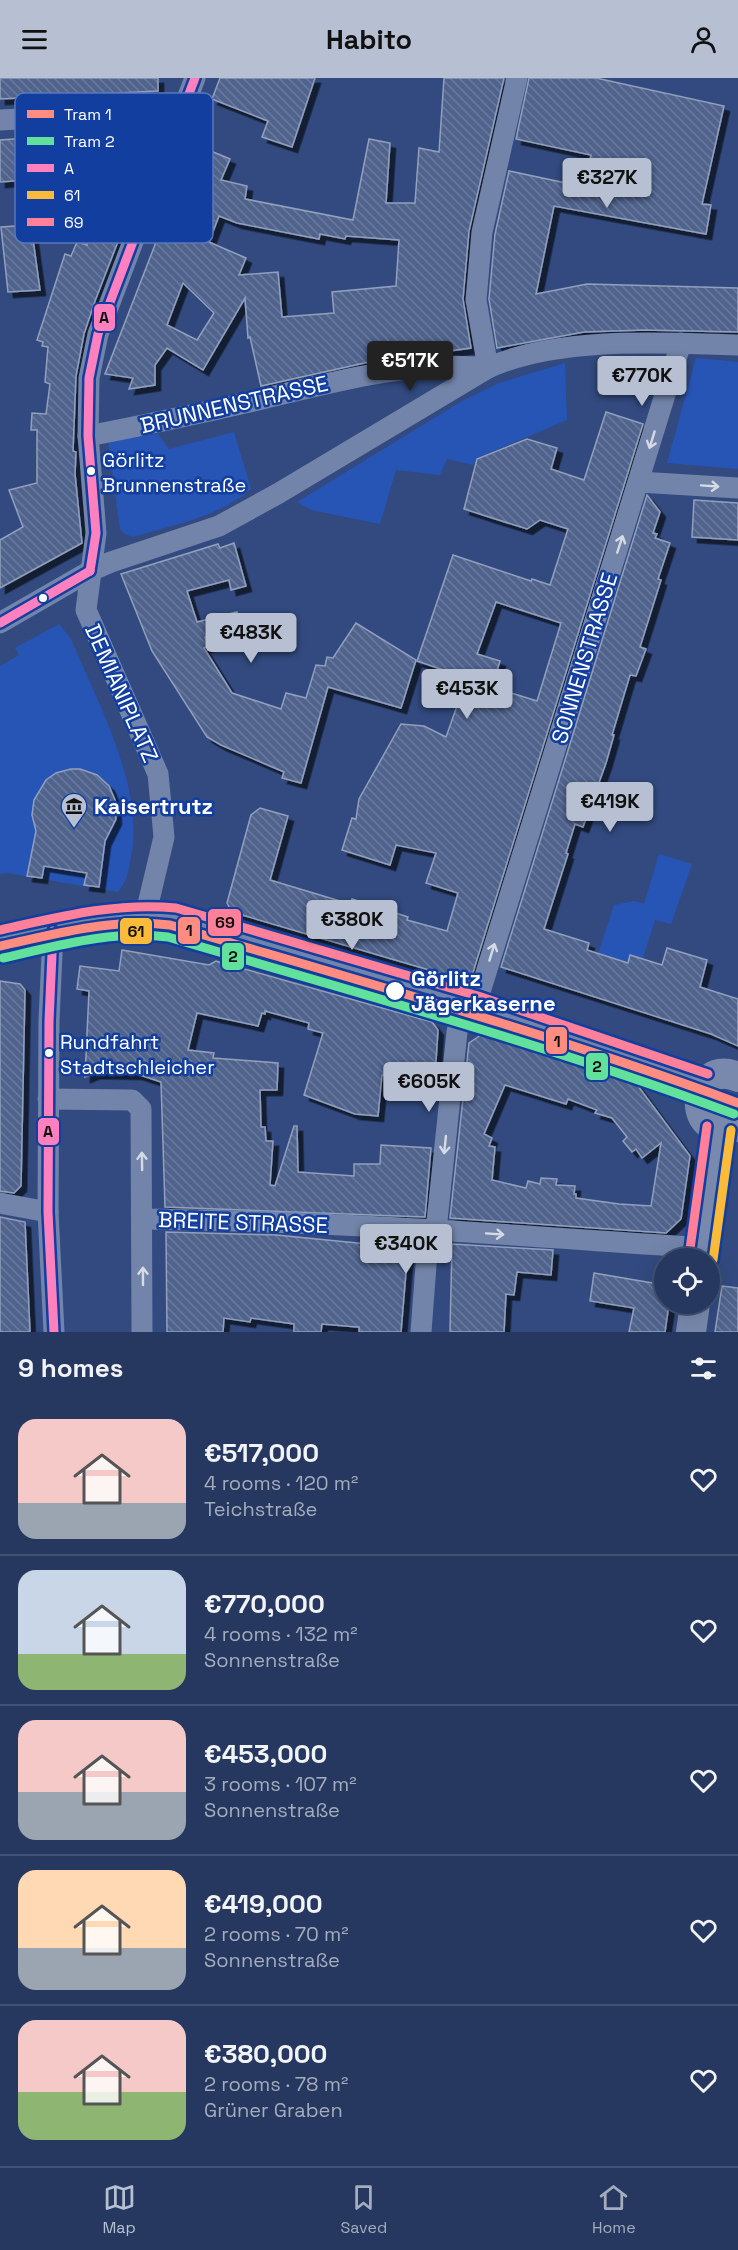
<!DOCTYPE html>
<html lang="en">
<head>
<meta charset="utf-8">
<style>
	:root { --surface:#26385f; --page:#2e3f65; --text:#f1f3f6; --muted:#a4acbd; --line:#425274; --accent:#b7c0d2 }
	body { margin:0; font-family:"Space Grotesk",sans-serif; background:var(--page); color:var(--text); height:100vh; display:flex; flex-direction:column; font-size:22px; white-space:nowrap }
	* { box-sizing:border-box; margin:0 }
	p { font-size:20px; color:var(--muted) }
	.icon { flex:none; width:33px; height:33px; fill:none; stroke:currentColor; stroke-width:2; stroke-linecap:round; stroke-linejoin:round }
	.map { position:relative; height:1254px; overflow:hidden }
	.drawer { display:flex; flex-direction:column; background:var(--surface); flex:1 }
	.drawer>* { flex:none }
	.tools { position:absolute; left:654px; top:1170px; display:grid; gap:12px }
	.tools a { display:grid; place-items:center; width:66px; height:66px; border-radius:50%; background:var(--surface); box-shadow:0 6px 24px #0002,0 0 0 2px var(--line); font-size:30px }
	.price { position:absolute; translate:-50% -51px; padding:0 14px; border-radius:6px; background:var(--accent); color:#111; font-size:20px; line-height:39px; filter:drop-shadow(0 2px 3px #0008) }
	.price::after { content:''; position:absolute; left:50%; top:36px; width:18px; height:14px; margin-left:-9px; background:inherit; clip-path:polygon(0 0,100% 0,50% 100%) }
	.price.on { background:#222; color:#fff }
	ul { padding:0; list-style:none }
	li { display:flex; align-items:center; gap:18px; height:150px; padding:0 18px }
	li+li { border-top:2px solid var(--line) }
	li span { display:grid; place-items:center; flex:none; width:168px; height:120px; border-radius:18px; color:#555 }
	li>.icon { margin-inline-start:auto }
	span .icon { width:72px; height:72px; fill:#fffc; stroke-width:1 }
	li b { font-size:26px }
	h2 { display:flex; justify-content:space-between; align-items:center; height:72px; padding:0 18px; font-size:26px }
	header { display:flex; justify-content:space-between; align-items:center; height:78px; padding:0 18px; background:var(--accent); color:#111; font-size:27px; font-weight:700 }
	.dock { display:flex; justify-content:space-around; align-items:center; height:84px; border-top:2px solid var(--line); background:var(--surface); font-size:16px; color:var(--muted) }
	.dock a { display:grid; justify-items:center; gap:3px }
	.dock .on { color:var(--accent) }
	.map>svg:first-child { display:block }
	.green { fill:#2755b5 }
	.building { fill:url(#building-back-hatch); stroke:#92a0bd; stroke-width:1.5; fill-rule:evenodd; filter:url(#shadow) }
	.lines { fill:none; stroke-linecap:round; stroke-linejoin:round }
	.street { stroke:#7284a9; stroke-width:21 }
	.secondary { stroke:#7889ad; stroke-width:30 }
	.bus-1-casing { stroke:#123e9f; stroke-width:14 }
	.bus-2-casing { stroke:#123e9f; stroke-width:14 }
	.bus-3-casing { stroke:#123e9f; stroke-width:14 }
	.bus-1 { stroke:#ff80bf; stroke-width:9 }
	.bus-2 { stroke:#fbbb3a; stroke-width:9 }
	.bus-3 { stroke:#ff8098; stroke-width:9 }
	.tram-1-casing { stroke:#123e9f; stroke-width:14 }
	.tram-2-casing { stroke:#123e9f; stroke-width:14 }
	.tram-1 { stroke:#ff8c80; stroke-width:9 }
	.tram-2 { stroke:#62e19c; stroke-width:9 }
	.oneway { stroke:#d5dae5 }
	.bus-dot { fill:#fff; stroke:#123e9f; stroke-width:2 }
	.labels { text-anchor:middle; dominant-baseline:central; stroke-width:5; stroke-linejoin:round; paint-order:stroke }
	.bus-label { font-size:20px; fill:#fff; stroke:#123e9f; text-anchor:start }
	.street-label { font-size:22px; fill:#fff; stroke:#123e9f }
	.poi-label { font-size:22px; font-weight:bold; fill:#fff; stroke:#123e9f; text-anchor:start }
	.stop-label { font-size:22px; font-weight:bold; fill:#fff; stroke:#123e9f; text-anchor:start }
	.key { fill:#123e9f; stroke:#5978bc; stroke-width:1.5 }
	.key-label { font-size:16px; fill:#fff }
	.line-badge { stroke:#123e9f; stroke-width:2 }
	.pale-badge-label { font-size:16px; text-anchor:middle; font-weight:bold; fill:#111 }
</style>
</head>
<body>
<header><svg class="icon" aria-label="menu" viewBox="0 0 24 24"><path d="M4 6h16M4 12h16M4 18h16"/></svg>Habito<svg class="icon" aria-label="person" viewBox="0 0 24 24"><circle cx="12" cy="8" r="4"/><path d="M4 21q1-7 8-7t8 7"/></svg></header>
<div class="map">
<svg width="738" height="1254" viewBox="0 0 738 1254">
	<defs>
		<pattern id="building-back-hatch" width="6" height="6" patternUnits="userSpaceOnUse" patternTransform="scale(1.5)"><rect width="6" height="6" fill="#50638d"/><path d="M-1 5l2 2M0 0l6 6M5-1l2 2" fill="none" stroke="#6a7a9e"/></pattern>
		<filter id="shadow"><feDropShadow dx="5.5" dy="5.5" stdDeviation="0" flood-color="#0009"/></filter>
	</defs>
	<rect width="100%" height="100%" fill="#324a7f"/>
	<g class="green">
		<polygon points="696,280 738,284 738,391 667,385"/>
		<polygon points="565,285 567,342 477,380 473,387 447,381 440,397 396,392 380,446 311,432 297,424 462,323 499,305"/>
		<path d="M234 354 251 411C219 439 173 447 133 459L125 456 120 451 108 363 158 356 169 371Z"/>
		<path d="M59 546 71 561C98 626 147 713 130 784 128 795 126 805 118 814L7 795 0 796V588L19 577 15 570Z"/>
		<polygon points="659,776 692,786 671,846 655,842 640,889 630,877 628,885 598,876 614,827 635,823 644,826"/>
	</g>
	<g class="building">
		<polygon points="0,0 158,0 158,13 0,21"/>
		<polygon points="220,0 315,0 292,69 262,59 268,43 212,21"/>
		<path d="M444 0H504L469 153 463 221 471 270 369 284 261 308 250 259 248 260 245 220 203 292 167 270 155 287V307L129 311 133 300 105 296 194 66 230 81 221 102 247 108 245 121 353 142 369 61 390 65 386 125H415L419 70 439 74ZM219 138 237 145 319 161 320 156 345 161 346 158 399 162 396 208 332 214 334 235 282 239 278 194 239 197 246 180 209 164ZM183 205 214 235 197 262 167 247Z"/>
		<polygon points="529,0 596,0 724,28 702,126 711,127 706,156 554,128 536,216 587,206 738,210 738,254 644,252 584,254 497,270 489,221 495,156 509,93 585,109 591,77 516,61"/>
		<polygon points="152,52 158,60 95,223 84,256 76,298 73,373 76,374 75,396 82,465 0,510 0,462 23,449 9,412 37,405 37,352 31,352 32,335 46,336 50,306 45,304 48,269 42,268 43,264 37,262 65,176 71,178 77,164 87,167 84,127 95,129 107,95 97,95 96,92 68,94 60,103 62,131 29,133 28,102 0,104 0,62"/>
		<polygon points="31,147 40,212 8,214 1,149"/>
		<path d="M606 334 643 346 470 904 232 834 227 825 251 737 260 730 288 738 270 802 350 826 352 821 408 839 407 842 447 853 458 815 426 805 436 775 396 767 390 787 342 772 352 740 356 741 359 721 401 646 424 648 446 659 467 600 417 583 453 477 531 503 532 501 550 507 568 451 540 442 527 451 464 431 477 381 527 361 557 370 551 391 584 402ZM496 524 561 545 537 623 492 609 500 583 477 576Z"/>
		<polygon points="647,417 660,434 653,455 657,456 655,460 670,465 658,501 661,502 640,569 646,571 636,598 630,597 612,657 614,657 606,685 583,749 575,746 566,775 568,776 544,851 589,865 587,872 628,885 630,877 662,887 667,870 707,882 700,909 738,921 738,968 711,956 501,889"/>
		<polygon points="694,422 738,425 738,462 692,459"/>
		<polygon points="234,465 246,508 231,512 229,502 187,513 197,544 237,534 241,547 205,559 208,568 204,570 232,615 281,631 286,615 306,620 316,587 325,588 327,579 333,580 356,545 416,582 401,630 328,609 301,705 282,700 284,694 221,667 207,659 152,573 121,496 218,466 220,470"/>
		<polygon points="71,691 80,691 97,697 109,708 115,722 116,741 105,763 99,809 84,807 87,795 44,788 42,800 27,798 36,753 32,737 34,722 46,702 56,695"/>
		<polygon points="122,872 209,887 216,883 432,944 438,952 435,998 382,997 378,1038 355,1036 304,1017 323,955 308,951 309,945 265,933 265,936 262,935 258,948 197,935 188,972 214,975 213,980 278,985 277,1012 260,1012 261,1049 265,1049 266,1063 273,1063 270,1107 275,1108 294,1048 297,1048 298,1094 354,1098 354,1086 380,1086 381,1067 431,1070 425,1139 165,1129 161,1004 137,996 95,995 85,999 89,913 77,911 80,888 119,893"/>
		<polygon points="0,903 20,906 25,912 21,1108 14,1115 0,1113"/>
		<path d="M481 957 632 1000 690 1078 681 1141 666 1155 450 1140 469 965ZM505 1007 566 1026 568 1021 597 1032 595 1035 612 1040 627 1059 623 1063 632 1074 636 1071 642 1080 661 1065 651 1128 619 1126 576 1120V1116H574L575 1108 556 1107 557 1101 541 1100 540 1106 528 1103 526 1110 492 1102 495 1069 489 1068 492 1060 484 1056Z"/>
		<polygon points="0,1139 25,1144 30,1254 0,1254"/>
		<polygon points="166,1154 276,1157 408,1170 401,1254 359,1254 359,1249 357,1249 322,1246 321,1254 294,1254 294,1246 251,1240 250,1244 224,1240 223,1254 167,1254"/>
		<polygon points="452,1166 553,1172 551,1197 517,1194 514,1217 506,1216 504,1254 450,1254"/>
		<polygon points="594,1195 664,1207 664,1226 669,1226 665,1254 629,1254 634,1230 590,1223"/>
		<polygon points="722,1208 738,1210 738,1254 715,1254"/>
	</g>
	<g class="lines">
		<g class="street">
			<polyline points="0,42 168,33 181,38"/>
			<path d="M88 358C145 347 202 335 258 322 333 304 410 282 488 290L476 222 482 154 517 0"/>
			<polyline points="639,404 738,410"/>
			<path d="M0 545 90 493 111 484 219 448 279 415 488 290C557 258 663 265 738 267"/>
			<polyline points="145,839 164,759 158,696 86,532 96,455 88,358 89,300 98,256 195,0"/>
			<polyline points="53,853 49,943 48,1134 54,1254"/>
			<path d="M0 864C57 853 115 833 174 842L475 930 704 1007"/>
			<polyline points="475,930 681,265"/>
			<polyline points="48,1021 132,1022 141,1031 142,1254"/>
			<polyline points="0,1125 48,1134"/>
			<path d="M143 1141C330 1143 516 1157 703 1170"/>
			<polyline points="421,1254 427,1174 436,1152 457,954 463,926"/>
		</g>
		<g class="secondary">
			<path d="M738 999C688 978 686 1068 738 1048"/>
			<polyline points="701,1180 719,1050"/>
			<polyline points="691,1254 695,1226"/>
		</g>
		<g class="bus-1-casing">
			<g id="bus-1">
				<polyline points="90,493 96,455 88,358 89,300 98,256 195,0"/>
				<polyline points="0,545 90,493"/>
				<polyline points="53,853 49,943 48,1134 54,1254"/>
			</g>
		</g>
		<g class="bus-2-casing">
			<g id="bus-2">
				<path d="M2 876C59 864 114 848 172 854L471 941 700 1018"/>
				<polyline points="713,1182 731,1052"/>
			</g>
		</g>
		<g class="bus-3-casing">
			<g id="bus-3">
				<path d="M0 852C59 839 116 824 176 830L478 918 708 996"/>
				<polyline points="689,1178 707,1048"/>
			</g>
		</g>
		<use href="#bus-1" class="bus-1"/>
		<use href="#bus-2" class="bus-2"/>
		<use href="#bus-3" class="bus-3"/>
		<g class="tram-1-casing">
			<path id="tram-1" d="M0 868C57 856 111 840 170 847 360 903 552 956 738 1025"/>
		</g>
		<g class="tram-2-casing">
			<path id="tram-2" d="M3 880C57 868 111 852 168 859 357 915 549 967 734 1036"/>
		</g>
		<use href="#tram-1" class="tram-1"/>
		<use href="#tram-2" class="tram-2"/>
	</g>
	<defs><path id="oneway-shaft" d="M-6 0H5M1.5-3L5.5 0L1.5 3" fill="none" stroke-width="1.6" stroke-linecap="round" stroke-linejoin="round" transform="scale(1.5)"/></defs>
	<g class="oneway">
		<use href="#oneway-shaft" transform="translate(652 362) rotate(107)"/>
		<use href="#oneway-shaft" transform="translate(710 408) rotate(4)"/>
		<use href="#oneway-shaft" transform="translate(620 466) rotate(-72)"/>
		<use href="#oneway-shaft" transform="translate(492 874) rotate(-73)"/>
		<use href="#oneway-shaft" transform="translate(445 1067) rotate(96)"/>
		<use href="#oneway-shaft" transform="translate(142 1083) rotate(-91)"/>
		<use href="#oneway-shaft" transform="translate(495 1156) rotate(4)"/>
		<use href="#oneway-shaft" transform="translate(143 1198) rotate(-90)"/>
	</g>
	<defs>
		<g id="museum-pin" transform="scale(1.35)"><path d="M0 17L-7.5 6A9.5 9.5 0 1 1 7.5 6Z" fill="#b7c0d2" stroke="#123e9f"/><path d="M0-6L6-3V-2H-6V-3ZM-5-1h2V3h-2ZM-1-1h2V3h-2ZM3-1h2V3H3ZM-6 4H6V6H-6Z" fill="#111"/></g>
	</defs>
	<g fill-rule="evenodd">
		<use href="#museum-pin" x="74" y="728"/>
	</g>
	<g class="bus-dot">
		<circle cx="91" cy="393" r="5"/>
		<circle cx="43" cy="520" r="5"/>
		<circle cx="395" cy="913" r="10"/>
		<circle cx="49" cy="975" r="5"/>
	</g>
	<g class="labels">
		<g class="bus-label">
			<text x="102" y="382">Görlitz<tspan x="102" dy="25">Brunnenstraße</tspan></text>
			<text x="60" y="964">Rundfahrt<tspan x="60" dy="25">Stadtschleicher</tspan></text>
		</g>
		<g class="street-label">
			<text transform="translate(234 326) rotate(-13)">BRUNNENSTRASSE</text>
			<text transform="translate(584 580) rotate(-73)">SONNENSTRASSE</text>
			<text transform="translate(122 615) rotate(66)">DEMIANIPLATZ</text>
			<text transform="translate(243 1144) rotate(2)">BREITE STRASSE</text>
		</g>
		<g class="poi-label">
			<text x="94" y="728">Kaisertrutz</text>
		</g>
		<g class="stop-label">
			<text x="411" y="900">Görlitz<tspan x="411" dy="25">Jägerkaserne</tspan></text>
		</g>
	</g>
	<rect x="15" y="15" width="198" height="150" rx="9" class="key"/>
	<rect x="27" y="32" width="27" height="8" fill="#ff8c80"/>
	<rect x="27" y="59" width="27" height="8" fill="#62e19c"/>
	<rect x="27" y="86" width="27" height="8" fill="#ff80bf"/>
	<rect x="27" y="113" width="27" height="8" fill="#fbbb3a"/>
	<rect x="27" y="140" width="27" height="8" fill="#ff8098"/>
	<g class="key-label">
		<text x="64" y="42">Tram 1</text>
		<text x="64" y="69">Tram 2</text>
		<text x="64" y="96">A</text>
		<text x="64" y="123">61</text>
		<text x="64" y="150">69</text>
	</g>
	<g class="line-badge">
		<rect x="93" y="225" width="23" height="29" rx="6" fill="#ff80bf"/>
		<rect x="207" y="830" width="35" height="29" rx="6" fill="#ff8098"/>
		<rect x="177" y="838" width="24" height="29" rx="6" fill="#ff8c80"/>
		<rect x="119" y="839" width="34" height="28" rx="6" fill="#fbbb3a"/>
		<rect x="221" y="864" width="24" height="29" rx="6" fill="#62e19c"/>
		<rect x="545" y="948" width="23" height="29" rx="6" fill="#ff8c80"/>
		<rect x="585" y="974" width="24" height="29" rx="6" fill="#62e19c"/>
		<rect x="37" y="1039" width="23" height="29" rx="6" fill="#ff80bf"/>
	</g>
	<g class="pale-badge-label">
		<text x="104" y="245">A</text>
		<text x="225" y="850">69</text>
		<text x="189" y="858">1</text>
		<text x="136" y="859">61</text>
		<text x="233" y="884">2</text>
		<text x="557" y="969">1</text>
		<text x="597" y="994">2</text>
		<text x="48" y="1059">A</text>
	</g>
</svg>
<div class="tools">
<a><svg class="icon" aria-label="locate" viewBox="0 0 24 24"><circle cx="12" cy="12" r="6"/><path d="M12 2v4M12 18v4M2 12h4M18 12h4"/></svg></a>
</div>
<b class="price" style="left:607px;top:131px">€327K</b>
<b class="price on" style="left:410px;top:314px">€517K</b>
<b class="price" style="left:642px;top:329px">€770K</b>
<b class="price" style="left:251px;top:586px">€483K</b>
<b class="price" style="left:467px;top:642px">€453K</b>
<b class="price" style="left:610px;top:755px">€419K</b>
<b class="price" style="left:352px;top:873px">€380K</b>
<b class="price" style="left:429px;top:1035px">€605K</b>
<b class="price" style="left:406px;top:1197px">€340K</b>
</div>
<section class="drawer">
<h2>9 homes<svg class="icon" aria-label="filters" viewBox="0 0 24 24"><path d="M4 7h16M4 17h16"/><circle cx="9" cy="7" r="2"/><circle cx="15" cy="17" r="2"/></svg></h2>
<ul>
<li><span style="background:linear-gradient(#f6c9c9 70%,#9aa5b1 0)"><svg class="icon" aria-label="home" viewBox="0 0 24 24"><path d="M3 11l9-7 9 7M6 9v11h12V9"/></svg></span><div><b>€517,000</b><p>4 rooms · 120 m²</p><p>Teichstraße</p></div><svg class="icon" aria-label="heart" viewBox="0 0 24 24"><path d="M12 20l-8-8c-3-5 5-10 8-4 3-6 11-1 8 4z"/></svg></li>
<li><span style="background:linear-gradient(#c9d6e8 70%,#8fb573 0)"><svg class="icon" aria-label="home" viewBox="0 0 24 24"><path d="M3 11l9-7 9 7M6 9v11h12V9"/></svg></span><div><b>€770,000</b><p>4 rooms · 132 m²</p><p>Sonnenstraße</p></div><svg class="icon" aria-label="heart" viewBox="0 0 24 24"><path d="M12 20l-8-8c-3-5 5-10 8-4 3-6 11-1 8 4z"/></svg></li>
<li><span style="background:linear-gradient(#f6c9c9 60%,#9aa5b1 0)"><svg class="icon" aria-label="home" viewBox="0 0 24 24"><path d="M3 11l9-7 9 7M6 9v11h12V9"/></svg></span><div><b>€453,000</b><p>3 rooms · 107 m²</p><p>Sonnenstraße</p></div><svg class="icon" aria-label="heart" viewBox="0 0 24 24"><path d="M12 20l-8-8c-3-5 5-10 8-4 3-6 11-1 8 4z"/></svg></li>
<li><span style="background:linear-gradient(#ffd9b3 65%,#9aa5b1 0)"><svg class="icon" aria-label="home" viewBox="0 0 24 24"><path d="M3 11l9-7 9 7M6 9v11h12V9"/></svg></span><div><b>€419,000</b><p>2 rooms · 70 m²</p><p>Sonnenstraße</p></div><svg class="icon" aria-label="heart" viewBox="0 0 24 24"><path d="M12 20l-8-8c-3-5 5-10 8-4 3-6 11-1 8 4z"/></svg></li>
<li><span style="background:linear-gradient(#f6c9c9 60%,#8fb573 0)"><svg class="icon" aria-label="home" viewBox="0 0 24 24"><path d="M3 11l9-7 9 7M6 9v11h12V9"/></svg></span><div><b>€380,000</b><p>2 rooms · 78 m²</p><p>Grüner Graben</p></div><svg class="icon" aria-label="heart" viewBox="0 0 24 24"><path d="M12 20l-8-8c-3-5 5-10 8-4 3-6 11-1 8 4z"/></svg></li>
</ul>
</section>
<nav class="dock">
<a class="on"><svg class="icon" aria-label="map" viewBox="0 0 24 24"><path d="M3 6l6-2 6 2 6-2v14l-6 2-6-2-6 2zM9 4v14M15 6v14"/></svg>Map</a>
<a><svg class="icon" aria-label="saved" viewBox="0 0 24 24"><path d="M7 4h10v16l-5-4-5 4z"/></svg>Saved</a>
<a><svg class="icon" aria-label="home" viewBox="0 0 24 24"><path d="M3 11l9-7 9 7M6 9v11h12V9"/></svg>Home</a>
</nav>
</body>
</html>
